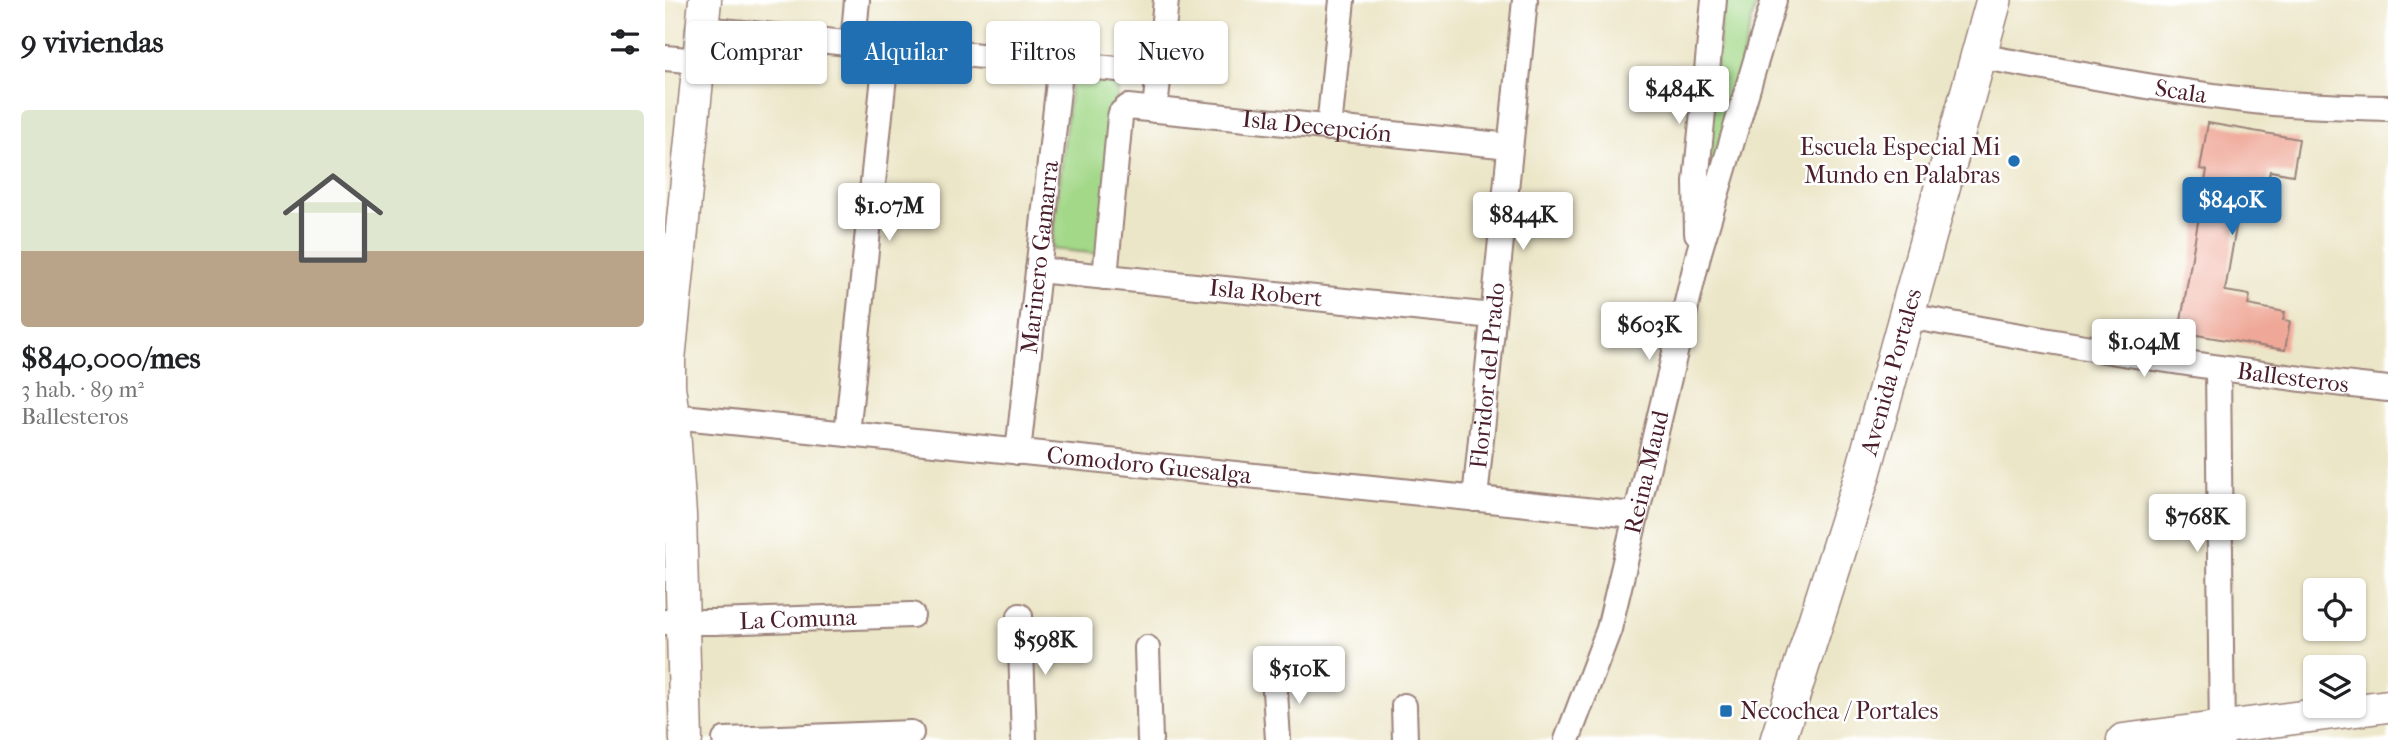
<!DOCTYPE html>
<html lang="es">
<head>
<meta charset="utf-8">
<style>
	:root { --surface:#fff; --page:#f6f6f6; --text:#202124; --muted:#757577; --line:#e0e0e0; --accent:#1f6fb2 }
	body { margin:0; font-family:"IM FELL French Canon",serif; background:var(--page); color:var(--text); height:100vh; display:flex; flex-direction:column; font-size:26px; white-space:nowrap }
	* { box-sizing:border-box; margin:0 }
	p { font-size:23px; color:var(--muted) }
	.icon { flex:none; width:38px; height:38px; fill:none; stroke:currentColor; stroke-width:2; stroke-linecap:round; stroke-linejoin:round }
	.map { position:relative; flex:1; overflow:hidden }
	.details { display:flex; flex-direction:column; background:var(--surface); width:665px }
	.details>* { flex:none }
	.guide { position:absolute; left:21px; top:21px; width:665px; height:63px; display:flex; gap:14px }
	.tools { position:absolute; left:1638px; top:578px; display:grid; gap:14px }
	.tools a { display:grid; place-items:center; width:63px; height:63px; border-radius:7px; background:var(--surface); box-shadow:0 2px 5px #0004; font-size:35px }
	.price { position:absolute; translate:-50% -60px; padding:0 16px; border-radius:7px; background:#fff; color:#222; font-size:23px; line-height:46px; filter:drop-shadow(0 2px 4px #0008) }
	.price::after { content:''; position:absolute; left:50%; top:42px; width:21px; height:16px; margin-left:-10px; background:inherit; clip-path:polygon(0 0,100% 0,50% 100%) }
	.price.selected { background:var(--accent); color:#fff }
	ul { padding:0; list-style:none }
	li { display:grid; align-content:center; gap:14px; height:371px; padding:0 21px }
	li+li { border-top:2px solid var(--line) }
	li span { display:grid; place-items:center; height:217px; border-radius:7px; color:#555 }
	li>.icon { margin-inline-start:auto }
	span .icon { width:126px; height:126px; fill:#fffc; stroke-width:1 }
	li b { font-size:30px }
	h2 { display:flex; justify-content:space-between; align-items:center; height:84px; padding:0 21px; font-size:30px }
	.pill { padding:0 24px; border-radius:7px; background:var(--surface); box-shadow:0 2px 5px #0004; font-size:24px; line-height:63px }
	.pill.selected { background:var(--accent); color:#fff }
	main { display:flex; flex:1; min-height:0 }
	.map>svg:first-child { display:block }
	.green { fill:#a3d888; stroke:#767c5a; stroke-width:2 }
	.building { fill:#efa898 }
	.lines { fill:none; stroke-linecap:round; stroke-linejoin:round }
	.minor-casing { stroke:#9b827a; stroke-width:28 }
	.tertiary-casing { stroke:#9b827a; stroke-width:35 }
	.secondary-casing { stroke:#9b827a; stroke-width:38 }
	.minor { stroke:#fff; stroke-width:24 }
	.tertiary { stroke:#fff; stroke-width:32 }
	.secondary { stroke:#fff; stroke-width:35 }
	.poi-dot { fill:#1f6fb2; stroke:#fff; stroke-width:2.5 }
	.labels { text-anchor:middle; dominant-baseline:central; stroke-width:5; stroke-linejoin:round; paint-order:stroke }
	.street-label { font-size:24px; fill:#4a1f2b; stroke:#fff }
	.poi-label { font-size:24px; fill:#4a1f2b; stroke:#fff; text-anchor:end }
</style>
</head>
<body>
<main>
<section class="details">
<h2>9 viviendas<svg class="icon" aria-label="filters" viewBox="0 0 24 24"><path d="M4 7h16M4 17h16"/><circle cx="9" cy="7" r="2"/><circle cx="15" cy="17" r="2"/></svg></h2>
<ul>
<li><span style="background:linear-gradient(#dfe7d0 65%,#b9a48a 0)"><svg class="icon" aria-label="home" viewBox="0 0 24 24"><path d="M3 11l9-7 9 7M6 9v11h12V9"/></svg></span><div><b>$840,000/mes</b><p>3 hab. · 89 m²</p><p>Ballesteros</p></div></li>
</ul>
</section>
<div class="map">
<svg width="1723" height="740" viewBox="0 0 1723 740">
	<rect width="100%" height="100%" fill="#fff"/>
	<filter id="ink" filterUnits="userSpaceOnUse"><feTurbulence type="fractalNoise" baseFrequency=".0143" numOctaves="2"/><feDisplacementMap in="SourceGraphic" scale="14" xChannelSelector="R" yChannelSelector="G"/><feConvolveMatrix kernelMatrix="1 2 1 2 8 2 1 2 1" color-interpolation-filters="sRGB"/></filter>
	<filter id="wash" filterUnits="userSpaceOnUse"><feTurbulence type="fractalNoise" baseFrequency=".00686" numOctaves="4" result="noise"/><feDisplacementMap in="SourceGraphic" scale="28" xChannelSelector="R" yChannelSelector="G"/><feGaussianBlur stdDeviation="1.57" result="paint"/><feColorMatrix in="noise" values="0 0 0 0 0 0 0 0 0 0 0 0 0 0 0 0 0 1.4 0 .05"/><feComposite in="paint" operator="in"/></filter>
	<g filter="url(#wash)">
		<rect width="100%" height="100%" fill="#ece6c8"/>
		<g class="green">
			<polygon points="1058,0 1092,0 1046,182 1040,174"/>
			<polygon points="407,74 454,80 435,254 387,249"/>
		</g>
		<g id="blocks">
			<polygon class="building" points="1543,123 1634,139 1628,175 1605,171 1602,185 1579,181 1560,291 1585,295 1583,305 1620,312 1618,320 1625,321 1620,350 1514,332 1542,170 1535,169"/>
		</g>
	</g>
	<g filter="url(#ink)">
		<use href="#blocks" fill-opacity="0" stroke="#9b827a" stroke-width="2"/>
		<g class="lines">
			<g class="minor-casing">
				<g id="minor">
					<polyline points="37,29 494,73"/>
					<polyline points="188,44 192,0"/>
					<path id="s1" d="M1313 56C1405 72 1496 91 1589 101 1633 106 1678 107 1723 108"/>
					<polyline points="0,58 34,61"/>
					<polyline points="490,110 501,0"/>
					<polyline points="664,128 677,0"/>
					<polyline points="1032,233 1031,182 1049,0"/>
					<path id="s2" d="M373 270 828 316"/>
					<path id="s3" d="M440 277 455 117 456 113 463 107 845 146"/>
					<path id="s4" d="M1243 316C1402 345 1562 372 1723 389"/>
					<polyline points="1553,368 1557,740"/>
					<path id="s5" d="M0 411 8 416 969 515"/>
					<polyline points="182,434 222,47"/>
					<path id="s6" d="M353 452 396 63"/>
					<path id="s7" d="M810 499 860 0"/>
					<polyline points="355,616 359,740"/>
					<path id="s8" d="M0 622H50L247 615"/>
					<polyline points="482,648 485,740"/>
					<polyline points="609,675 613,740"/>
					<polyline points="739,706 740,740"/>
					<polyline points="60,740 246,733"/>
					<path id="s9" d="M902 740 944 629 1034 252 1109 0"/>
				</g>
			</g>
			<g class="tertiary-casing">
				<g id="tertiary">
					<polyline points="21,740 15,515 8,416 4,386 4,360 40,0"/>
					<polyline points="1458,740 1723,706"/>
				</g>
			</g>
			<g class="secondary-casing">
				<g id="secondary">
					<path id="s10" d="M1113 740 1198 473 1329 0"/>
				</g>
			</g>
			<use href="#minor" class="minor"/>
			<use href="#tertiary" class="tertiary"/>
			<use href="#secondary" class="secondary"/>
		</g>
	</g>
	<g class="poi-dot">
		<circle cx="1349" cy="161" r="7"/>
		<rect x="1054" y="704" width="14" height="14" rx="3.5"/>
	</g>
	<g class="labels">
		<g class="street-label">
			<text stroke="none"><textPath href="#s1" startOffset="206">Scala</textPath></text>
			<text stroke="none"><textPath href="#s3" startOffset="364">Isla Decepción</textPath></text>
			<text stroke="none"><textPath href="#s6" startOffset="196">Marinero Gamarra</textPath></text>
			<text stroke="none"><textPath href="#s2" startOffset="229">Isla Robert</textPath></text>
			<text stroke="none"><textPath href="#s10" startOffset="385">Avenida Portales</textPath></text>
			<text stroke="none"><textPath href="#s7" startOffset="124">Floridor del Prado</textPath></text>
			<text stroke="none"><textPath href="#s4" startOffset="390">Ballesteros</textPath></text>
			<text stroke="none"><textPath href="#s5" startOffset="488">Comodoro Guesalga</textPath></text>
			<text stroke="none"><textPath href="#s9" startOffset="280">Reina Maud</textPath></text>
			<text stroke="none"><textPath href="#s8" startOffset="133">La Comuna</textPath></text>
		</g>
		<g class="poi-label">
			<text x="1335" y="147">Escuela Especial Mi<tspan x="1335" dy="28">Mundo en Palabras</tspan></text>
			<text x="1075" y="711" text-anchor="start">Necochea / Portales</text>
		</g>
	</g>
</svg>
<div class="tools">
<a><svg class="icon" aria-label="locate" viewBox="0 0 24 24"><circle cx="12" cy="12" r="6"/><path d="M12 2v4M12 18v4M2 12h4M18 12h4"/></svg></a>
<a><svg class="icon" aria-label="layers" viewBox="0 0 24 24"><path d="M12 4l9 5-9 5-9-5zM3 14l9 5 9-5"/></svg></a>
</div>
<b class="price" style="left:1014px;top:126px">$484K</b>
<b class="price selected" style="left:1567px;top:237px">$840K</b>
<b class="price" style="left:224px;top:243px">$1.07M</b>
<b class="price" style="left:858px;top:252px">$844K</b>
<b class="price" style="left:984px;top:362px">$603K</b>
<b class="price" style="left:1479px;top:379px">$1.04M</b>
<b class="price" style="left:1532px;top:554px">$768K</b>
<b class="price" style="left:380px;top:677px">$598K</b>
<b class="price" style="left:634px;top:706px">$510K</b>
<div class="guide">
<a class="pill">Comprar</a>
<a class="pill selected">Alquilar</a>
<a class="pill">Filtros</a>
<a class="pill">Nuevo</a>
</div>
</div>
</main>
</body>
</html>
